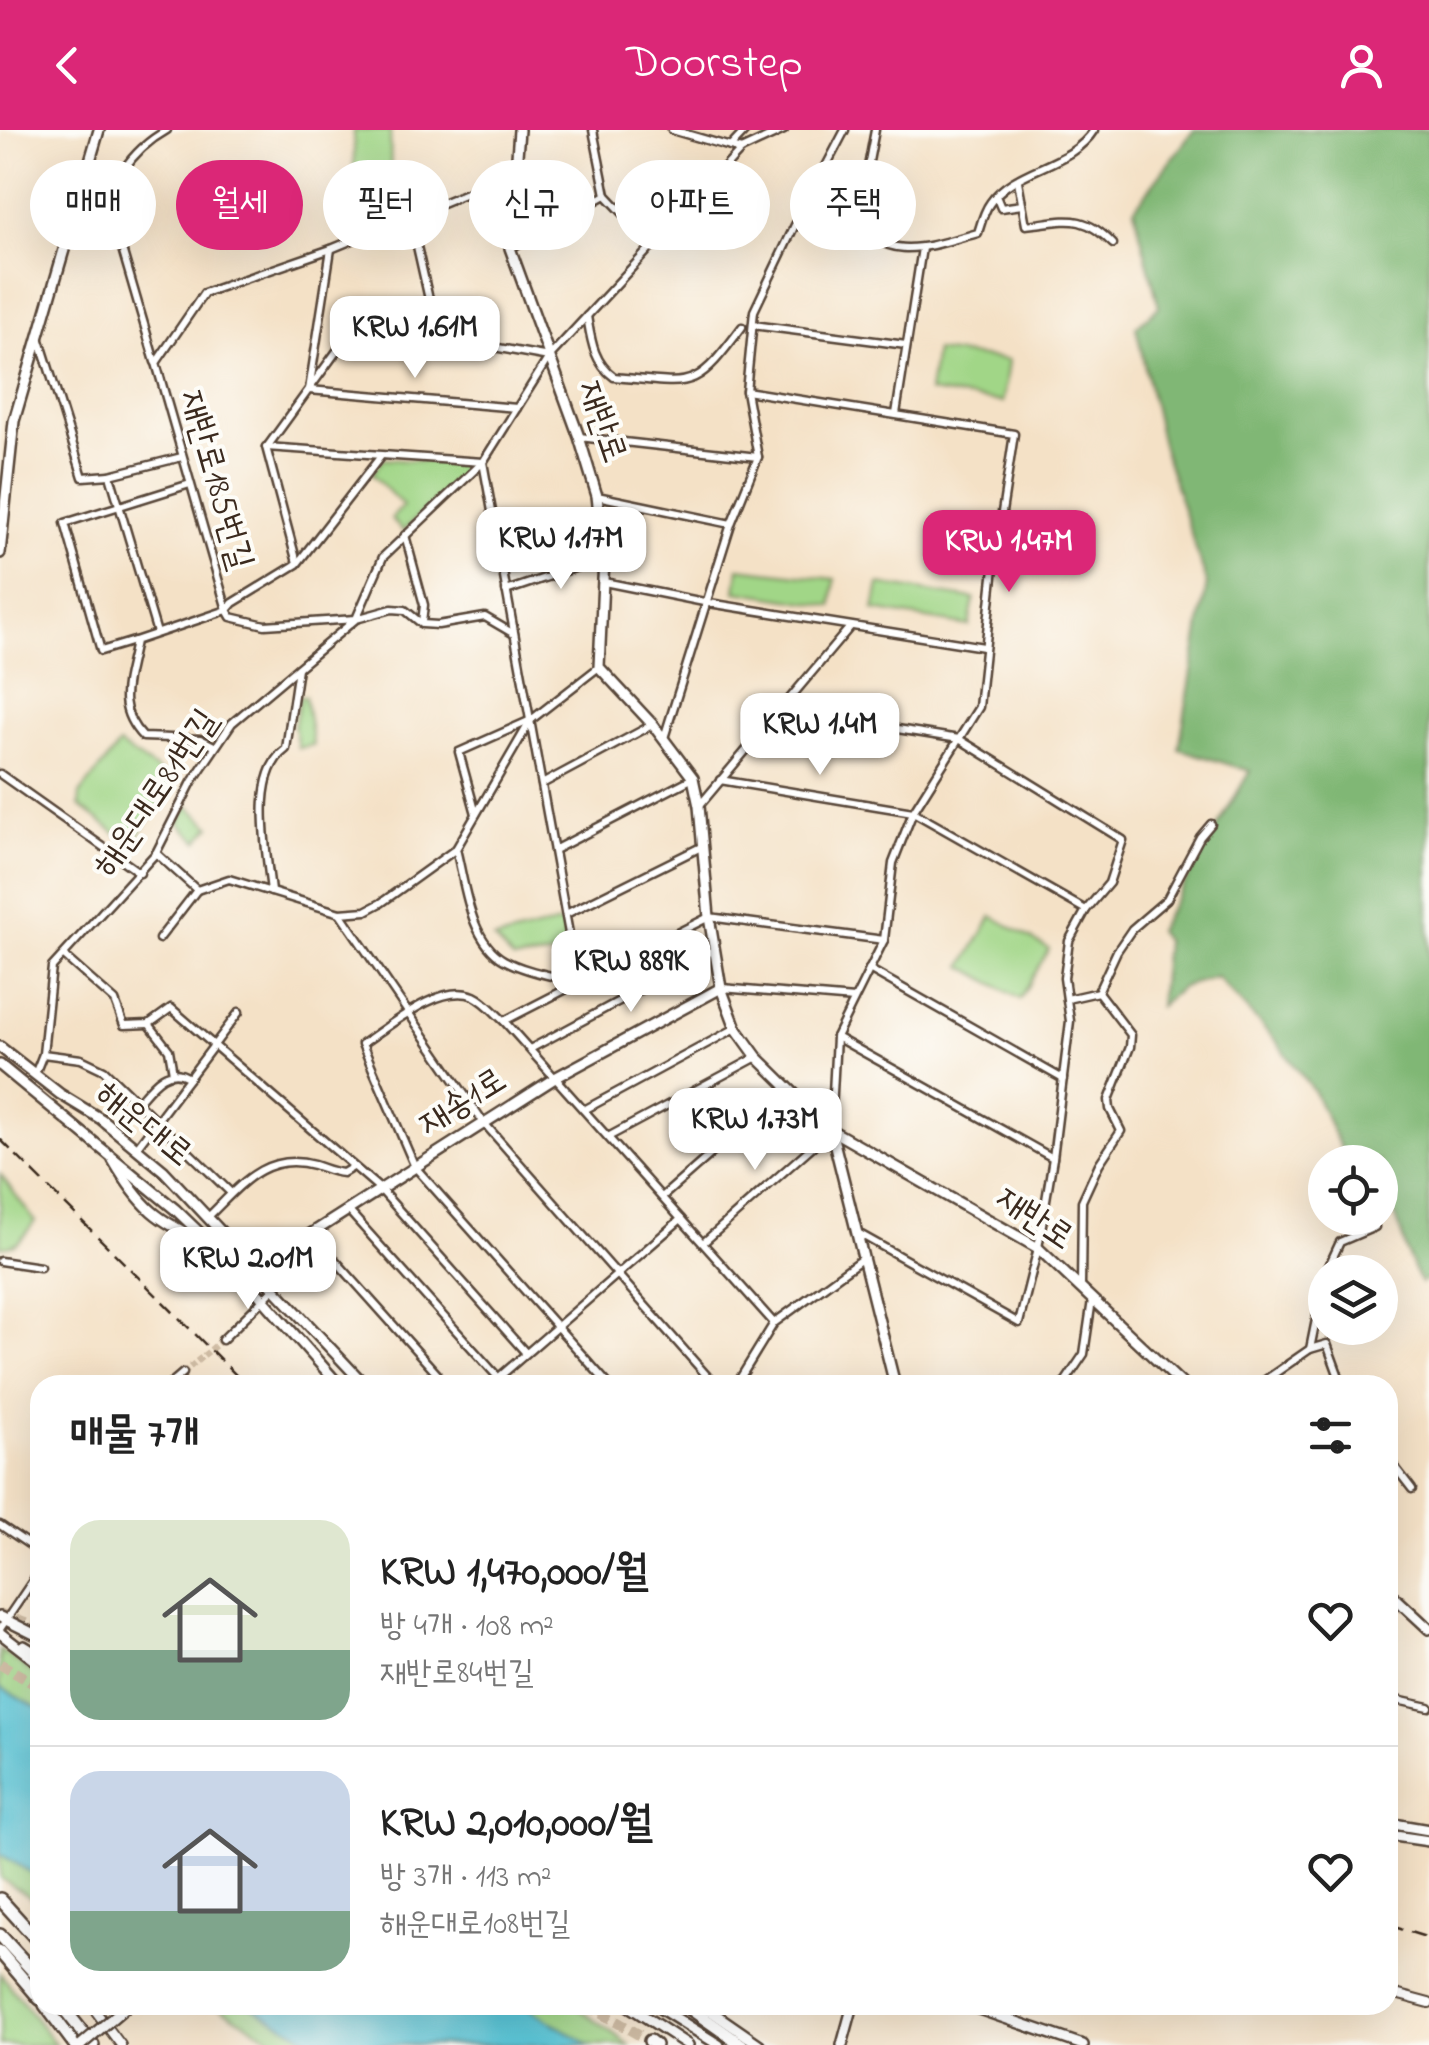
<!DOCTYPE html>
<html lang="ko">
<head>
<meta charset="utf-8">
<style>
	:root { --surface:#fff; --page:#f2f2f2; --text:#222; --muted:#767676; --line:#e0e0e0; --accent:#db2777 }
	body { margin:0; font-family:"Indie Flower","Poor Story",sans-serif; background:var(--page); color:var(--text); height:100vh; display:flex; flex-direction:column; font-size:38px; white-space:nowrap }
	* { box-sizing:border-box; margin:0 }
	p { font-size:32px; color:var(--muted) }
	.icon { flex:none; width:55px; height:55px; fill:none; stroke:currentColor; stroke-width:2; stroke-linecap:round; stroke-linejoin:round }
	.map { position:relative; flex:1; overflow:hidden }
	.details { position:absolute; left:30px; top:1245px; width:1368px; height:640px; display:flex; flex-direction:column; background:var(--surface); border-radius:30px; box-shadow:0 10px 40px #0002 }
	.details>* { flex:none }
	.guide { position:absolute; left:30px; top:30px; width:1370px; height:90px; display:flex; gap:20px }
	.tools { position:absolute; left:1308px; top:1015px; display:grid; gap:20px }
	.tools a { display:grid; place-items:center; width:90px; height:90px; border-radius:50%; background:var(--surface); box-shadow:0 10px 40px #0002; font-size:50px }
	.price { position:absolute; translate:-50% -85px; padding:0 22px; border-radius:20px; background:#fff; color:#222; font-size:32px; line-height:65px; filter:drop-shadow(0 2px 5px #0008) }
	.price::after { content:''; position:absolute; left:50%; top:60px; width:30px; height:22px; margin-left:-15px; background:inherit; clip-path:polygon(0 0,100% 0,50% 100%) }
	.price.active { background:var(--accent); color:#fff }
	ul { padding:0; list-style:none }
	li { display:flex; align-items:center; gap:30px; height:250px; padding:0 40px }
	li+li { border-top:2px solid var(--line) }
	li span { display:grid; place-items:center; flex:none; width:280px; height:200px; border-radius:30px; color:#555 }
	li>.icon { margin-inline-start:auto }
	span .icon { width:120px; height:120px; fill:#fffc; stroke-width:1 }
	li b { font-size:42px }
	h2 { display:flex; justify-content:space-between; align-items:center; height:120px; padding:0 40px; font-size:42px }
	.pill { padding:0 35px; border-radius:45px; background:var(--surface); box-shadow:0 10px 40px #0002; font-size:35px; line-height:90px }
	.pill.active { background:var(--accent); color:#fff }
	header { display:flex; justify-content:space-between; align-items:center; height:130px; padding:0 40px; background:var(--accent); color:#fff; font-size:45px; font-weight:600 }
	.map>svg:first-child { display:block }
	.green { fill:#a1d687; stroke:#6e8052; stroke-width:2.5 }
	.forest { fill:#80b774; stroke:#5e7049; stroke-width:2.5 }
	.water { fill:#5ac4d6; stroke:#4a777a; stroke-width:2.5 }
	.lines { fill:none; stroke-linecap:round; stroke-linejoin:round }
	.minor-tunnel { stroke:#cfbca4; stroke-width:6; stroke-dasharray:6 3; stroke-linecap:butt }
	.trunk-tunnel { stroke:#cfbca4; stroke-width:11; stroke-dasharray:11 5.5; stroke-linecap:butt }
	.minor-casing { stroke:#574537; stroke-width:11 }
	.tertiary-casing { stroke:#574537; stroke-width:12 }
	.secondary-casing { stroke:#574537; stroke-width:14 }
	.trunk-casing { stroke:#574537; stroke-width:16 }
	.minor { stroke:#fff; stroke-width:6 }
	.tertiary { stroke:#fff; stroke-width:8 }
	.secondary { stroke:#fff; stroke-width:9 }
	.trunk { stroke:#fff; stroke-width:11 }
	.rail { stroke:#3b2a1e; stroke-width:2.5; stroke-dasharray:15 8; stroke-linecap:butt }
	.secondary-bridge-casing { stroke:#574537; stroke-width:14; stroke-linecap:butt }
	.secondary-bridge { stroke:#fff; stroke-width:9 }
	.labels { text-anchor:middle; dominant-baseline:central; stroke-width:8; stroke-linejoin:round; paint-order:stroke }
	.street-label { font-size:35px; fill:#3b2a1e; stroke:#fdfcf7 }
</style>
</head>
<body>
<header><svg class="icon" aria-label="back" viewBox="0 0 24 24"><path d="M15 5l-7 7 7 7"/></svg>Doorstep<svg class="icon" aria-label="person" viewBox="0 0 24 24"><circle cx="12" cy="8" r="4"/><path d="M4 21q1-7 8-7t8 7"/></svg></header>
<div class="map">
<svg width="1429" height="1915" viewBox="0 0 1429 1915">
	<rect width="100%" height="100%" fill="#fdfcf7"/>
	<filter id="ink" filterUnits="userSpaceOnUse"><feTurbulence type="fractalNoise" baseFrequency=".01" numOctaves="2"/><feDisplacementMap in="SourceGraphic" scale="20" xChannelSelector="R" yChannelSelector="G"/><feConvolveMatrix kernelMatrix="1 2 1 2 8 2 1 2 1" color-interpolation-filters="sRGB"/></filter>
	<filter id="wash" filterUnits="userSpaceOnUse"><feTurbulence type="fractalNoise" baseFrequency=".0048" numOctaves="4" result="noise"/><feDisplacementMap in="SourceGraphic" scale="40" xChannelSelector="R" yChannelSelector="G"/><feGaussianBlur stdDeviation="2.25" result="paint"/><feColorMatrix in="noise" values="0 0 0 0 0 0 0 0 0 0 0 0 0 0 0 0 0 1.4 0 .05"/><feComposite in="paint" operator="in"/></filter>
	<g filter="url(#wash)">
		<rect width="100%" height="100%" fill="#f4e1c6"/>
		<g class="green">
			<polygon points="354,0 390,0 391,48 354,48"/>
			<polygon points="935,221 1008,230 1003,272 929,262"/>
			<polygon points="383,329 474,334 403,401 391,389 403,376 372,344"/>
			<polygon points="739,438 835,449 832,476 736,461"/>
			<polygon points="879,454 974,469 969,496 874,480"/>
			<polygon points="300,566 305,566 313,615 298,618 294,596"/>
			<polygon points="119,615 174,651 132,715 79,676 80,664"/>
			<polygon points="188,676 211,696 198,711 179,693"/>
			<polygon points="992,786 1049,819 1020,869 963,836"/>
			<polygon points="563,792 567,824 514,830 494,810"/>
			<path d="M0 1044 35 1091C24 1105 19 1118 0 1116Z"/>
			<polygon points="0,1520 40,1548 40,1773 0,1748"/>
			<polygon points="0,1843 56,1915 0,1915"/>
			<polygon points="215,1875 574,1875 629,1915 284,1915"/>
		</g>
		<path class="forest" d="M1194 0H1429V1149L1421 1153C1410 1135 1406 1121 1401 1101 1393 1074 1380 1062 1380 1032H1366L1342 1021 1314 962 1277 912 1216 847 1182 857 1159 876 1165 812 1157 801 1250 641 1179 619 1207 453 1162 315 1136 197 1159 177 1134 79Z"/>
		<g class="water">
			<polygon points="0,1557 40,1579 40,1748 0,1724"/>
			<polygon points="249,1875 522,1875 590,1915 319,1915"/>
		</g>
	</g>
	<g filter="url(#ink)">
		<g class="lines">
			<polyline class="minor-tunnel" points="183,1243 222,1210"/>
			<g class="trunk-tunnel">
				<polyline points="0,1484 40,1499"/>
				<polyline points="0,1534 40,1557"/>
				<polyline points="587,1875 650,1911"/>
			</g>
			<g class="minor-casing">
				<g id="minor">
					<polyline points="593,0 606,65 653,115"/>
					<polyline points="672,0 741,20 784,0"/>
					<path d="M875 0 859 84C880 138 936 114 978 103 981 93 984 81 990 73 1014 37 1070 38 1094 0"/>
					<polyline points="730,17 746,0"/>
					<path d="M1018 51 1026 95C1067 91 1082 82 1113 114"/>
					<polyline points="996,66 1001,78 1022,75"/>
					<polyline points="410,85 437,205"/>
					<polyline points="71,92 101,97 120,112 155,232"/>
					<path d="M101 97C107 56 131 20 167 0"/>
					<polyline points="511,118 606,65"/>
					<polyline points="331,119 309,260 517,278"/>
					<path d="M587 186C591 209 593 232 614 247 693 254 693 263 742 197"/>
					<polyline points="753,195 906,215"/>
					<polyline points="39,207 83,347 110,345 157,503"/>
					<polyline points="896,284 922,118"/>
					<polyline points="579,307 758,327"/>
					<polyline points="266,317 483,332 578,853 504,891"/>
					<polyline points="266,317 297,433"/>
					<polyline points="267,317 347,207 371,195 549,227"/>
					<polyline points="381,326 297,434 233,473 227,480 231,487 265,495 356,489 392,479 405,480 422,494 438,495 485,487 514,504"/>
					<polyline points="110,345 182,327"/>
					<polyline points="597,366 731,394"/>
					<polyline points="405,405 424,475 422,492"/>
					<polyline points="604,452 709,473 984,517"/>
					<polyline points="506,461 604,428"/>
					<polyline points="134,511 101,521 65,393 190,354"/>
					<polyline points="780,580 959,609 1123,710 1109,753 1086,780 1069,811 1064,848 1070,891 1053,1028 1038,1118 1019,1193 858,1103"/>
					<polyline points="664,608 731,394 758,327 746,261 754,181 794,97 845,0"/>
					<path d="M214 616 200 609 143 607C113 575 128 551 135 511L227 480 156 233 204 163 331 119 515 43"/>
					<polyline points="0,644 140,743"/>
					<polyline points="720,650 913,682 1086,780"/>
					<polyline points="542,654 652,595"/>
					<polyline points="700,675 850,497"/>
					<polyline points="476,684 459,622 531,590"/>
					<path d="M456 719C465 753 469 810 504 830 526 842 555 846 578 853L709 787 884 810"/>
					<polyline points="554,720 693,648"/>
					<polyline points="156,723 197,760 229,749 340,783 366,781 381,773 456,719 531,590 599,537"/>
					<path d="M271 762C267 721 250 645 286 619L298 538"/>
					<polyline points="340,783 484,993 715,1255"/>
					<polyline points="566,784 703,716"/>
					<polyline points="159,809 197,760"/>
					<polyline points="64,826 115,871 124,895 149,894 171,878 380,1059 526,1223"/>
					<polyline points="869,839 1063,949"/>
					<polyline points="722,858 854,869"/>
					<polyline points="1098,862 1117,821 1132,799 1167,769 1200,707 1211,694"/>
					<polyline points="1067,869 1098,862"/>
					<polyline points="149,894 169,920 173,943"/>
					<polyline points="836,907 1053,1028"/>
					<polyline points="530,919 714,820"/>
					<polyline points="43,924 81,929 104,940 231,1063"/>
					<polyline points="35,944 43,924 52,837 156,723 192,652 232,593 356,489 383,427 483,332 549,227 741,20"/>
					<path d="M137 973C151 957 167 933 189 948"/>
					<polyline points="584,980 736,898"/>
					<polyline points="608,1007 757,927"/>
					<polyline points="137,1017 239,882"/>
					<polyline points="662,1067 786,958"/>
					<polyline points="348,1080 505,1255"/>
					<path d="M208 1087C239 1057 265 1021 314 1035 324 1038 331 1042 343 1043L353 1037"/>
					<polyline points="311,1103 447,1255"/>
					<polyline points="703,1113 831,1000 836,907 884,810 893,733 913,682 979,577 995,428 1014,304 746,261"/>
					<polyline points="0,1131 40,1137"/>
					<polyline points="1326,1142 1340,1112 1375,1097"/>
					<polyline points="1081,1157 1082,1071 1099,1034 1121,1001 1110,979 1109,970 1130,917 1131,905 1098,862"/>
					<polyline points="222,1210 274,1159"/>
					<polyline points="1310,1219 1327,1214 1342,1255"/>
					<polyline points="169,1255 183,1243"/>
					<polyline points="490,1255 681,1089"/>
					<path d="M609 1255 415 1037 362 914C390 896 440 852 474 866 485 871 495 883 504 891L774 1193"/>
					<polyline points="736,1255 774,1193 863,1128"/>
					<polyline points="1063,1255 1084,1224 1092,1170"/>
					<polyline points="1258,1255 1310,1219 1325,1145"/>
					<polyline points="1388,1328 1412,1359"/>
					<polyline points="0,1395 40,1422"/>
					<polyline points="0,1499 40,1440"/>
					<polyline points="1388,1568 1429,1577"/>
				</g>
			</g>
			<g class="tertiary-casing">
				<g id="tertiary">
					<polyline points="1388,1862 1429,1873"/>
					<polyline points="91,1875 121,1915"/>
				</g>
			</g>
			<g class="secondary-casing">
				<g id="secondary">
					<polyline points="519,0 510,118 579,307 597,366 604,428 599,537 653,595 693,648 699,676 709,787 721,858 736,898 757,927 831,1000 1038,1118 1183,1255"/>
					<polyline points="0,423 14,291 99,0"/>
					<polyline points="0,917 60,964 101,989 164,1041 365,1255"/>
					<polyline points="0,935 176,1080 232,1134 339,1255"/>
					<polyline points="831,1000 895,1255"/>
					<path d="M113 1030C141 1078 157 1091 207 1113"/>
					<polyline points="243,1147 555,948 721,858"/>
					<polyline points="1388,1461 1429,1499"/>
					<polyline points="0,1487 40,1507"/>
					<polyline points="0,1503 40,1534"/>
					<polyline points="24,1516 40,1526"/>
					<polyline points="1388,1693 1429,1700"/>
					<polyline points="1388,1705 1429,1711"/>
					<polyline points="627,1875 688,1915"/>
					<polyline points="655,1875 719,1915"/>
					<polyline points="702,1875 760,1915"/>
					<polyline points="967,1875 1083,1915"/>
					<polyline points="842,1915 853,1875"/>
				</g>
			</g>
			<g class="trunk-casing">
				<g id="trunk">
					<polyline points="0,1769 40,1813"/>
					<polyline points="0,1805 40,1849"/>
					<polyline points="0,1822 40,1869"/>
					<polyline points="45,1875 75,1915"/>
					<polyline points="61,1875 93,1915"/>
					<polyline points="685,1875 742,1915"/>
					<polyline points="650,1911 655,1915"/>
				</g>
			</g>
			<use href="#minor" class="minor"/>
			<use href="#tertiary" class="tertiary"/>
			<use href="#secondary" class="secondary"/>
			<use href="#trunk" class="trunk"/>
			<g class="rail">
				<polyline points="0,1009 246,1255"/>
				<polyline points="1388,1795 1429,1808"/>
			</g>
			<g class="secondary-bridge-casing">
				<polyline id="secondary-bridge" points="81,1915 128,1875"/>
			</g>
			<use href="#secondary-bridge" class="secondary-bridge"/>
		</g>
	</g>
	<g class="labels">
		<g class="street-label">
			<text transform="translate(601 292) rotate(71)">재반로</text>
			<text transform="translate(215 350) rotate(74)">재반로185번길</text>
			<text transform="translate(157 664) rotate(-56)">해운대로81번길</text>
			<text transform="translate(463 973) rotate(-32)">재송1로</text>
			<text transform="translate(143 995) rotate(39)">해운대로</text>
			<text transform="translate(1034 1089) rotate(34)">재반로</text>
		</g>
	</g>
</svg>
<div class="tools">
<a><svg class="icon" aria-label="locate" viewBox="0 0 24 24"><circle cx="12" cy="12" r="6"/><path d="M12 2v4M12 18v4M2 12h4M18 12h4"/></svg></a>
<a><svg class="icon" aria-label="layers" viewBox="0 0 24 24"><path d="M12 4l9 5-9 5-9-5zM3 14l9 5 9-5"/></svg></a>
</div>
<b class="price" style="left:415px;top:251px">KRW 1.61M</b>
<b class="price" style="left:561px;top:462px">KRW 1.17M</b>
<b class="price active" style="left:1009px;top:465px">KRW 1.47M</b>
<b class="price" style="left:820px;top:648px">KRW 1.4M</b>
<b class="price" style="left:631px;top:885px">KRW 889K</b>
<b class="price" style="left:755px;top:1043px">KRW 1.73M</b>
<b class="price" style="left:248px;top:1182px">KRW 2.01M</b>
<div class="guide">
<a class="pill">매매</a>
<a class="pill active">월세</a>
<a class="pill">필터</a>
<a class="pill">신규</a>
<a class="pill">아파트</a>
<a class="pill">주택</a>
</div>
<section class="details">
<h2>매물 7개<svg class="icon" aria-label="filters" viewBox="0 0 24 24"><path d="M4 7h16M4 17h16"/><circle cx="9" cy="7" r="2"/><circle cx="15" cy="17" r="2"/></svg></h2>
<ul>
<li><span style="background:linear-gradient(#dfe7d0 65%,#7fa58c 0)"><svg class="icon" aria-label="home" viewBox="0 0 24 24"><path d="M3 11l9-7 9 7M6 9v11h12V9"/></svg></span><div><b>KRW 1,470,000/월</b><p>방 4개 · 108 m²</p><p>재반로84번길</p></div><svg class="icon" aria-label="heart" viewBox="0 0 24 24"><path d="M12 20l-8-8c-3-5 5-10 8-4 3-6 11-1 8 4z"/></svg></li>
<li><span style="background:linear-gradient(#c9d6e8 70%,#7fa58c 0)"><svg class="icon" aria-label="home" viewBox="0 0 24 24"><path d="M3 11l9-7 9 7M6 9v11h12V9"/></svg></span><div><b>KRW 2,010,000/월</b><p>방 3개 · 113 m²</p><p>해운대로108번길</p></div><svg class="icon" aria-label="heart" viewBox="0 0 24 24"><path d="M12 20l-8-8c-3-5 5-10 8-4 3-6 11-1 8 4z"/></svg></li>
</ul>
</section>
</div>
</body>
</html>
